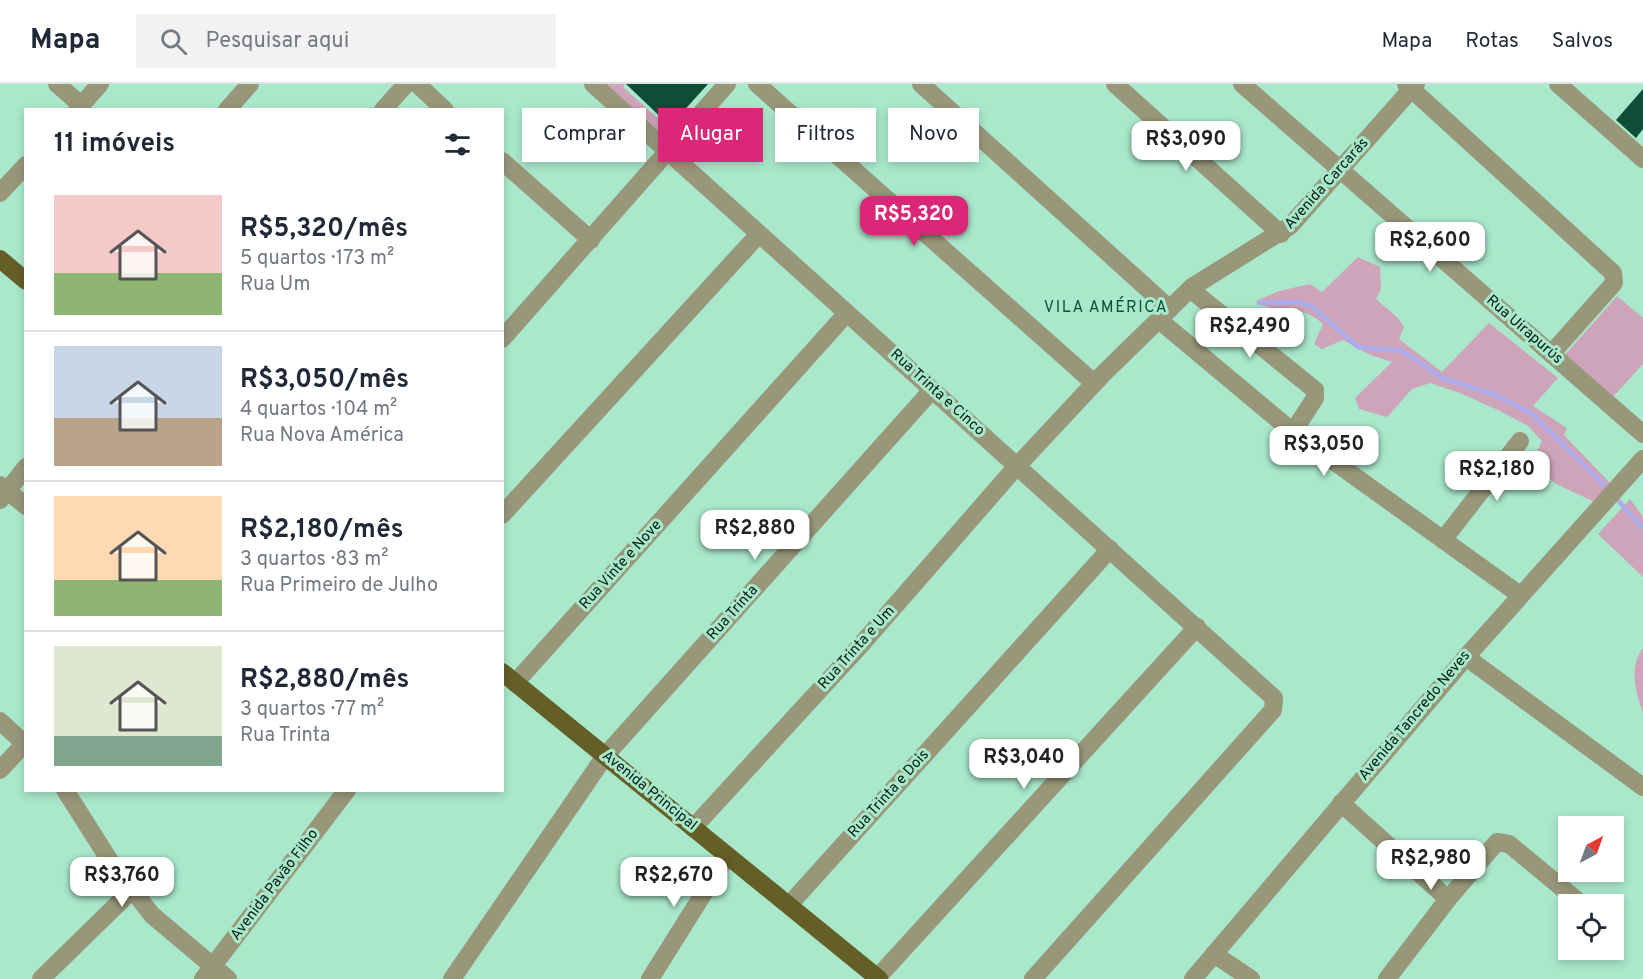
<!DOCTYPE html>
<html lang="pt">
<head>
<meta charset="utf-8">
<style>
	:root { --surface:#fff; --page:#f2f2f3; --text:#1f2937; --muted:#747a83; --line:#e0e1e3; --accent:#db2777 }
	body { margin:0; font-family:Overpass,sans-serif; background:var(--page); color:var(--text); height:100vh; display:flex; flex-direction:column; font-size:22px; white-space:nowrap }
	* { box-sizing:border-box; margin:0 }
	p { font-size:20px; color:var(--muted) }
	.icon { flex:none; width:33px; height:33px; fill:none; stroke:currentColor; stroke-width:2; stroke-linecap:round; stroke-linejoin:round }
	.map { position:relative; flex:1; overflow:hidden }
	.panel { position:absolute; left:24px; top:24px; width:480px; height:684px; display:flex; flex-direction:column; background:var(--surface); border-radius:0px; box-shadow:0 3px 9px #0003 }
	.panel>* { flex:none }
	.banner { position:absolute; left:522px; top:24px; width:570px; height:54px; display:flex; gap:12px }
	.needle { width:39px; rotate:41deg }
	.buttons { position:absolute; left:1558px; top:732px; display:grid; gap:12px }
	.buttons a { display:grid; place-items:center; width:66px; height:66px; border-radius:0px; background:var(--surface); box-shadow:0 3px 9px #0003; font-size:30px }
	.price { position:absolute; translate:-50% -51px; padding:0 14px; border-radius:12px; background:#fff; color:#222; font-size:20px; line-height:39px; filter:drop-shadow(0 2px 3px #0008) }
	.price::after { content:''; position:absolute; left:50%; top:36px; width:18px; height:14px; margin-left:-9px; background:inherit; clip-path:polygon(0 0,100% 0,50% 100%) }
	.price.current { background:var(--accent); color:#fff }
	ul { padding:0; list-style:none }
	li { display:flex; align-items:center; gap:18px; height:150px; padding:0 30px }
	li+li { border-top:2px solid var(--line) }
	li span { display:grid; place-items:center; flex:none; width:168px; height:120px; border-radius:0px; color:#555 }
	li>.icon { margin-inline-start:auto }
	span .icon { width:72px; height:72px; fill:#fffc; stroke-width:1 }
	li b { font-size:26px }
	h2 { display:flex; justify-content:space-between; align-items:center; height:72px; padding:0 30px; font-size:26px }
	.tag { padding:0 21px; border-radius:0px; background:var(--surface); box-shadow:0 3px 9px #0003; font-size:21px; line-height:54px }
	.tag.current { background:var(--accent); color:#fff }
	header { display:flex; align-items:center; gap:36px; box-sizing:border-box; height:84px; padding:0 30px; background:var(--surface); border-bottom:2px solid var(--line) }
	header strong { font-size:28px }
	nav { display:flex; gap:33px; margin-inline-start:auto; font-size:21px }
	.search { width:420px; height:54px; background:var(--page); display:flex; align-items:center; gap:15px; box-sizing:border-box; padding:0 21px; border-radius:0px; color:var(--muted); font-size:22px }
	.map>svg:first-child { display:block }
	.green { fill:#cea4bb }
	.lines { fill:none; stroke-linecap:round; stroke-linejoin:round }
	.stream { stroke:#acacec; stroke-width:4.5 }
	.building { fill:#0e4d37 }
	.minor { stroke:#98977a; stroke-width:18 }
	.major { stroke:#645f27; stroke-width:18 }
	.labels { text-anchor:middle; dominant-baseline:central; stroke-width:6; stroke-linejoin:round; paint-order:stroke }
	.street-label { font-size:15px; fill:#041d13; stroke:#a9e8cb }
	.neighbourhood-label { font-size:16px; letter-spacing:1.5px; fill:#0c5039; stroke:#a9e8cb }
</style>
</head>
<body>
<header>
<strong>Mapa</strong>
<div class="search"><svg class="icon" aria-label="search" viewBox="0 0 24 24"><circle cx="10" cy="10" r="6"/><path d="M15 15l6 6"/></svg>Pesquisar aqui</div>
<nav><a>Mapa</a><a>Rotas</a><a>Salvos</a></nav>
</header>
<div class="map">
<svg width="1643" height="895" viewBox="0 0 1643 895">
	<rect width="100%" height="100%" fill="#a9e8cb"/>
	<g class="green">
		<polygon points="603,0 625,0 623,3 670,45 664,52"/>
		<path d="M1358 173 1380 183 1381 205 1376 215 1398 234 1404 243 1399 255 1442 288 1489 239 1558 294 1533 322 1567 344 1564 351 1611 400 1597 419 1558 401 1530 382 1542 357 1528 342 1500 327 1460 309 1430 299 1412 305 1387 333 1359 325 1355 314 1392 278 1368 270 1343 256 1322 265 1314 260 1323 240C1297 216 1275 233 1256 217L1279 207 1310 200 1322 208Z"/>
		<polygon points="1617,212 1643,234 1643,280 1611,315 1564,272"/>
		<polygon points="1630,415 1643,433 1643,493 1598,450"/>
		<path d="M1643 564V629C1636 607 1628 584 1643 564Z"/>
	</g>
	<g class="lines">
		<g class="stream">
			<polyline points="1259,219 1297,218 1312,222 1358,263 1402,267 1442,294 1496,311 1531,329 1610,407"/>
			<polyline points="1615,413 1643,444"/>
		</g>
	</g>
	<g class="building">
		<polygon points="626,0 708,0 670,42"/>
		<polygon points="1643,5 1643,45 1636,54 1616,36"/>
	</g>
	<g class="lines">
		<g class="minor">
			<polyline points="57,0 81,21"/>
			<polyline points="417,0 445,26"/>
			<polyline points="593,0 1274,614 1273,626 1033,895"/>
			<polyline points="757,0 1094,299"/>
			<polyline points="921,0 1170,225"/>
			<polyline points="1115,0 1281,150"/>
			<polyline points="1242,0 1643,350"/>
			<polyline points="1406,0 1613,189 1614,199 1551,270"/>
			<polyline points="1558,0 1643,75"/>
			<polyline points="77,26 100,0"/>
			<polyline points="227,26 250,0"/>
			<polyline points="383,26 406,0"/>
			<polyline points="502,77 591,156"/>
			<polyline points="0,109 26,81"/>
			<polyline points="1190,205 1315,306 1315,314 1293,348"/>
			<polyline points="1159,236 1293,348 1520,511"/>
			<polyline points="502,255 727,0"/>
			<polyline points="0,401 26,422"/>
			<polyline points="0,416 26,383"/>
			<polyline points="502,431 759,150"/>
			<polyline points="1443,456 1520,357"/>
			<polyline points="1466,573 1643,703"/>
			<polyline points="515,599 847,229"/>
			<polyline points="0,637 26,661"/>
			<polyline points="0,686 26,658"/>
			<polyline points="65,706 110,777 152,831 228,895"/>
			<polyline points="1341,719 1448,815"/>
			<polyline points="693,744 859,563 1017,382 1103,290 1192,203 1290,142 1416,0"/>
			<polyline points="789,821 1110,465"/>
			<polyline points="1214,870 1251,895"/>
			<polyline points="877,894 1197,543"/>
			<polyline points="41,895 131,807"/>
			<polyline points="203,895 347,706"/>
			<polyline points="452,895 605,672 932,306"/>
			<polyline points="650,895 727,772"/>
			<polyline points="1193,895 1466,573 1643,375"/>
			<polyline points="1387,895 1448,815 1497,758 1509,760 1579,818"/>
		</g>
		<g class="major">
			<polyline points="0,175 26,197"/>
			<polyline points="502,588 879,895"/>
		</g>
	</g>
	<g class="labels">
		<g class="street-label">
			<text transform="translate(1327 100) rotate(-48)">Avenida Carcarás</text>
			<text transform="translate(1524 246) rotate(41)">Rua Uirapurύs</text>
			<text transform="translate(937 309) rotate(42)">Rua Trinta e Cinco</text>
			<text transform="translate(621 481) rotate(-48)">Rua Vinte e Nove</text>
			<text transform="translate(733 529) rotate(-48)">Rua Trinta</text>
			<text transform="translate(857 564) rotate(-48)">Rua Trinta e Um</text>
			<text transform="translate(1415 632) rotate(-50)">Avenida Tancredo Neves</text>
			<text transform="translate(649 707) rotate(39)">Avenida Principal</text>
			<text transform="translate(889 710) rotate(-48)">Rua Trinta e Dois</text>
			<text transform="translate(275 801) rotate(-53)">Avenida Pavão Filho</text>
		</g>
		<g class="neighbourhood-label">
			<text x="1106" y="224">VILA AMÉRICA</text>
		</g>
	</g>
</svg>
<div class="buttons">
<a><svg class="needle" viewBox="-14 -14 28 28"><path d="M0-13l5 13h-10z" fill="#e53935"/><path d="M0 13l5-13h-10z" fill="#747a83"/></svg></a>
<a><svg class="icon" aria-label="locate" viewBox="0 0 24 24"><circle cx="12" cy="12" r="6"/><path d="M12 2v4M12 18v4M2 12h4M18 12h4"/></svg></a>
</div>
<b class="price" style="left:1186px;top:88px">R$3,090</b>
<b class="price current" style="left:914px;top:163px">R$5,320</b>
<b class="price" style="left:1430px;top:189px">R$2,600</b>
<b class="price" style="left:1250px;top:275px">R$2,490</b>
<b class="price" style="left:1324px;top:393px">R$3,050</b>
<b class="price" style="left:1497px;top:418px">R$2,180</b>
<b class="price" style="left:755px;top:477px">R$2,880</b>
<b class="price" style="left:1024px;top:706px">R$3,040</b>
<b class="price" style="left:1431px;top:807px">R$2,980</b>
<b class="price" style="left:122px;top:824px">R$3,760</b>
<b class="price" style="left:674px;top:824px">R$2,670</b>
<div class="banner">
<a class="tag">Comprar</a>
<a class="tag current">Alugar</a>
<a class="tag">Filtros</a>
<a class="tag">Novo</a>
</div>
<section class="panel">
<h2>11 imóveis<svg class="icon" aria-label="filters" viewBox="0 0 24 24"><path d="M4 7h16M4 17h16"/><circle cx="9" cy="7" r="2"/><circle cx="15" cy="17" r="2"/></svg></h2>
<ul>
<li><span style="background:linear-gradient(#f6c9c9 65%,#8fb573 0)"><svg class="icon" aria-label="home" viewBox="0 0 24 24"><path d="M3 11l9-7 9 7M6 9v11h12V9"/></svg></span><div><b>R$5,320/mês</b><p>5 quartos · 173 m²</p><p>Rua Um</p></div></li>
<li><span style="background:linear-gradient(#c9d6e8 60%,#b9a48a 0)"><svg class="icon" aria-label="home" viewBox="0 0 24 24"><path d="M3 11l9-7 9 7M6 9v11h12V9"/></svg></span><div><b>R$3,050/mês</b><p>4 quartos · 104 m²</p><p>Rua Nova América</p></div></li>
<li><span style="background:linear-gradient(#ffd9b3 70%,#8fb573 0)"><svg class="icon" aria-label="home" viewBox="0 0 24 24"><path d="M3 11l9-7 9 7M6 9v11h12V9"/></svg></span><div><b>R$2,180/mês</b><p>3 quartos · 83 m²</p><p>Rua Primeiro de Julho</p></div></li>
<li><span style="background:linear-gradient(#dfe7d0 75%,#7fa58c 0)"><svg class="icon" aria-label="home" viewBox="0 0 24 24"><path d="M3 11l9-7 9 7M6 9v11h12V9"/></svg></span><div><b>R$2,880/mês</b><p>3 quartos · 77 m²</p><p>Rua Trinta</p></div></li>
</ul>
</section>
</div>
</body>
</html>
